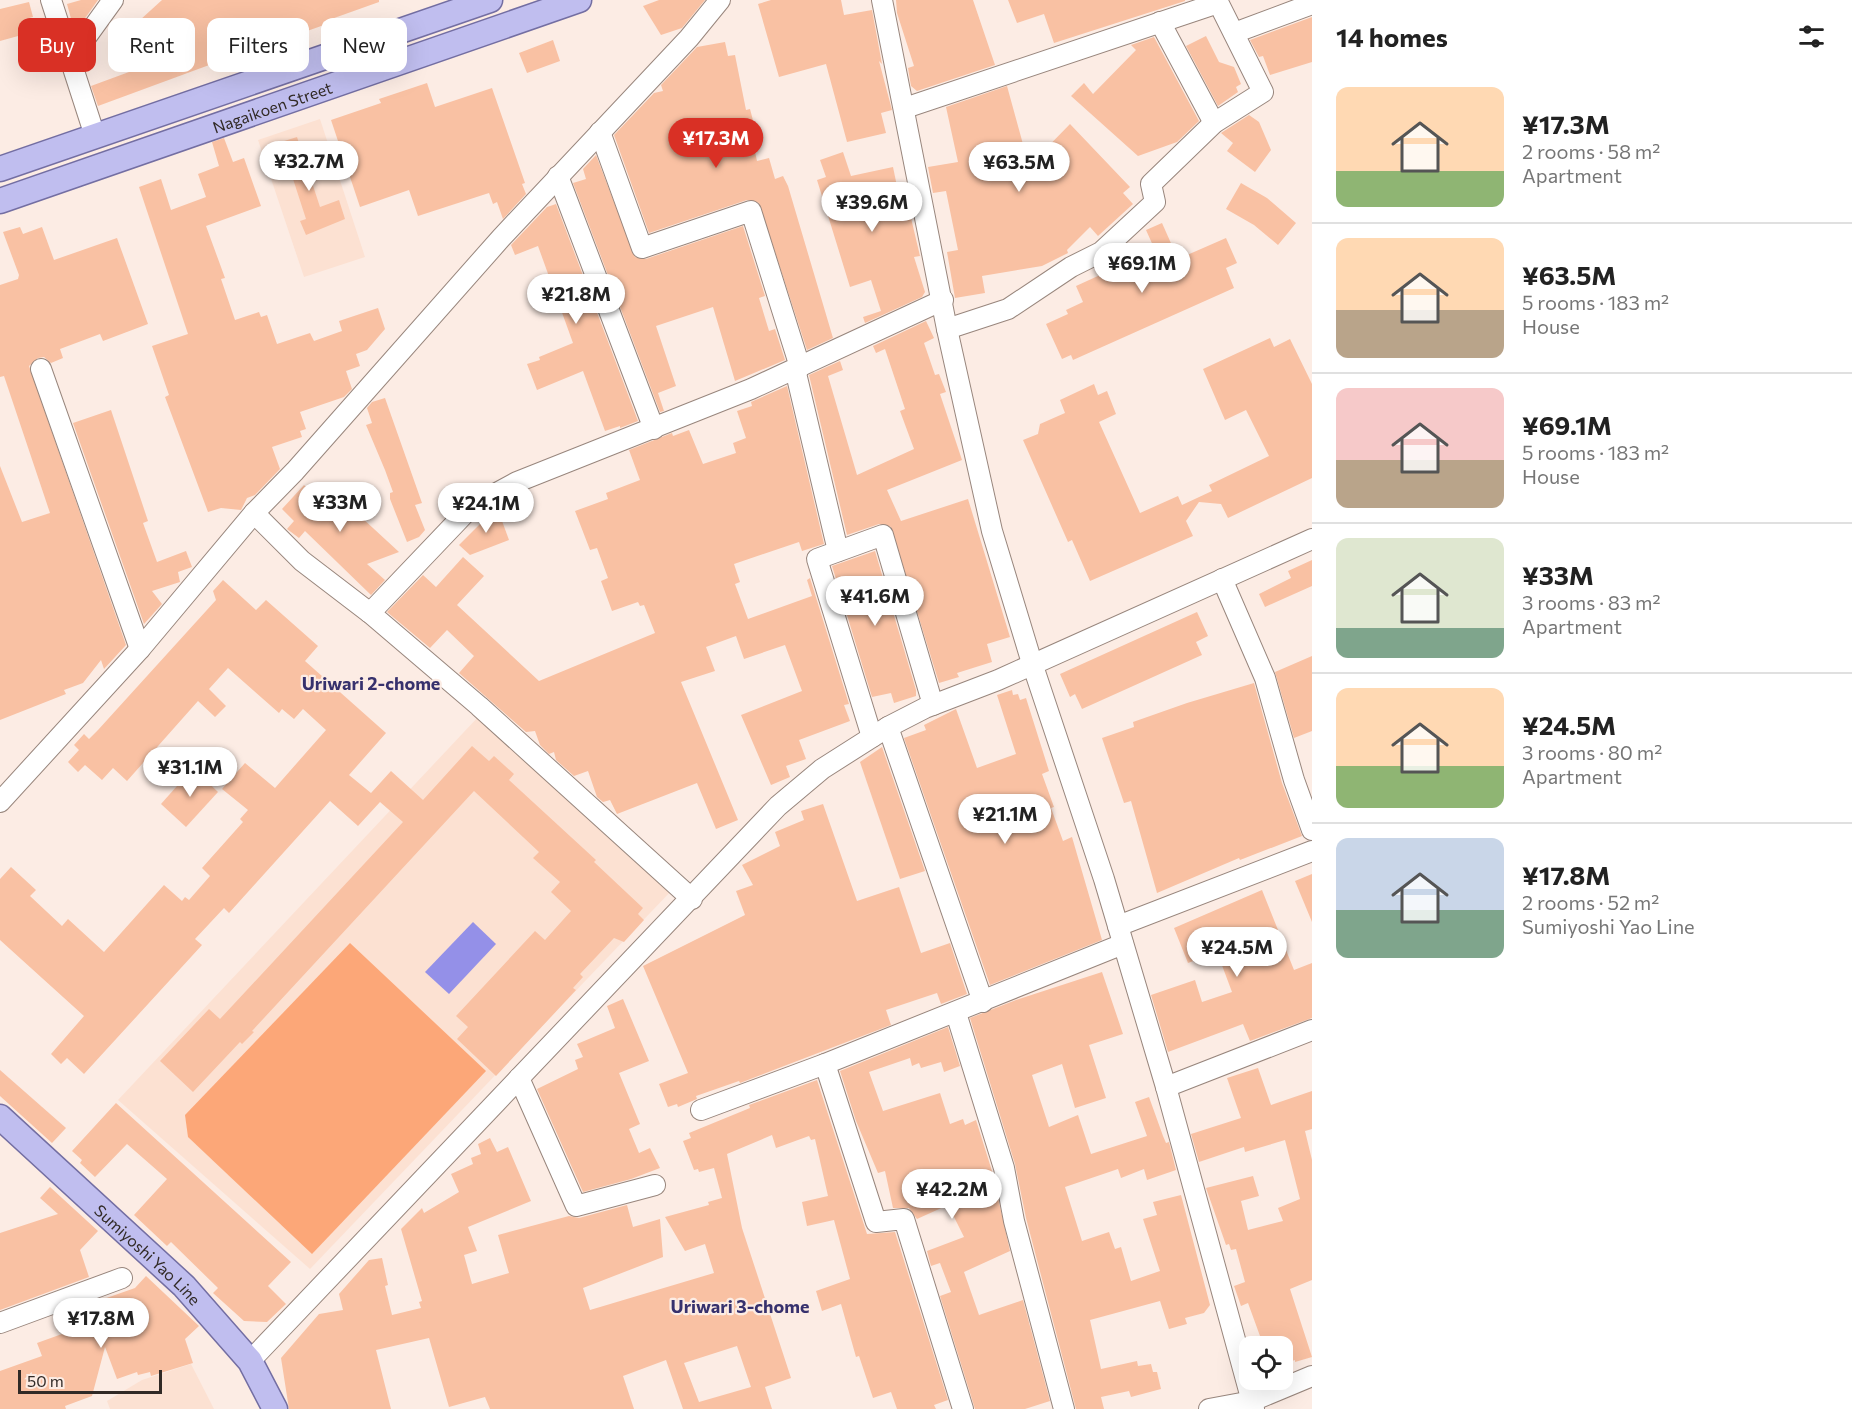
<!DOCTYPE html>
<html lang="en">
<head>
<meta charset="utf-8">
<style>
	:root { --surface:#fff; --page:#f2f2f2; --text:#222; --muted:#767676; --line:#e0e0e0; --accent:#d93025 }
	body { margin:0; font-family:Commissioner,sans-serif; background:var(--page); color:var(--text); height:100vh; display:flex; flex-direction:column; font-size:22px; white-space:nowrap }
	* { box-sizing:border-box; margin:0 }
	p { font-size:20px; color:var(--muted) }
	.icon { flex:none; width:33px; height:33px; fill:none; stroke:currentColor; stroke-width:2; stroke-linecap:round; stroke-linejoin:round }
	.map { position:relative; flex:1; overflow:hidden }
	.panel { display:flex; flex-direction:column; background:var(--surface); width:540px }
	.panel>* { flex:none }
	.hud { position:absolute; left:18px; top:18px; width:570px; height:54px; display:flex; gap:12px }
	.controls { position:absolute; left:1239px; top:1336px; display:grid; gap:12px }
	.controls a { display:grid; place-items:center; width:54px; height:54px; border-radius:12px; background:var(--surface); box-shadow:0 6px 24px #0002; font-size:30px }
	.scale { position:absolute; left:18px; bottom:15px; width:144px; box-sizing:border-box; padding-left:6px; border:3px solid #312a26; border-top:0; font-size:16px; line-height:21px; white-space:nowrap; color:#312a26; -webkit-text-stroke:4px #fcece4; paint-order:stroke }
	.price { position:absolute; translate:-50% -51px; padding:0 14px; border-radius:21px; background:#fff; color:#222; font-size:20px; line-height:39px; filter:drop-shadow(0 2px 3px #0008) }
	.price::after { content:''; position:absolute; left:50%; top:36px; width:18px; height:14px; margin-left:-9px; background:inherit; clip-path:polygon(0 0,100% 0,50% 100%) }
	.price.active { background:var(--accent); color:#fff }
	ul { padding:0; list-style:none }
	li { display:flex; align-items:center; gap:18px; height:150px; padding:0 24px }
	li+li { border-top:2px solid var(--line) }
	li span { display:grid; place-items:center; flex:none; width:168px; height:120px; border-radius:12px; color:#555 }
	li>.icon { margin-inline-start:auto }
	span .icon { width:72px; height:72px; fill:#fffc; stroke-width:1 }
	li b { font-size:26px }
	h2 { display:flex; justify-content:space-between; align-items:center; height:72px; padding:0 24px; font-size:26px }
	.chip { padding:0 21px; border-radius:12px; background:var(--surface); box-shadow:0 6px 24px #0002; font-size:21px; line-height:54px }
	.chip.active { background:var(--accent); color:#fff }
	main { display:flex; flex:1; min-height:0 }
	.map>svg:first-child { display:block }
	.built { fill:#fce1d2 }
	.green { fill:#fca778 }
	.water { fill:#9490e8 }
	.building { fill:#f9c1a3; fill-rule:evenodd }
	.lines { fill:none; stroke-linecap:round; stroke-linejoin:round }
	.minor-casing { stroke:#98867d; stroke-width:22 }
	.major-casing { stroke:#736ea2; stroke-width:27 }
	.minor { stroke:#fff; stroke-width:20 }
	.major { stroke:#c0beef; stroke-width:24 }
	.labels { text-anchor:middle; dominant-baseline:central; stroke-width:4.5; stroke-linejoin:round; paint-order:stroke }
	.street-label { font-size:16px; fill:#312a26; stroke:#fcece4 }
	.neighbourhood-label { font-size:18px; font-weight:bold; fill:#37316d; stroke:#fcece4 }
</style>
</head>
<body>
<main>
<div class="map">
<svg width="1312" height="1409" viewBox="0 0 1312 1409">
	<rect width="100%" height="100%" fill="#fcece4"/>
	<g class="built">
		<polygon points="320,119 365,257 304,277 258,140"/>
		<polygon points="479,716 673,889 310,1269 118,1100"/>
		<polygon points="191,1364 214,1409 110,1409 107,1401 142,1380"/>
	</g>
	<polygon class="green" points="350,943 486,1071 312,1254 188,1137 185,1115"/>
	<polygon class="water" points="473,922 496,944 449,994 425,972"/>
	<g class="building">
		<polygon points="81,0 98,0 81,24 73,26 67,4"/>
		<polygon points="162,0 379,0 379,2 323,22 324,25 296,35 296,33 98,106 91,86 148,65 127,42 134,35 129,30"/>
		<polygon points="659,0 705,0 682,28 661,35 643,6"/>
		<polygon points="771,0 841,0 844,15 872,10 882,64 879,61 892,110 881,113 886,133 847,142 826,64 779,77 758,4"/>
		<polygon points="896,0 973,0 995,65 917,91 911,86 908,68 914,66 897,13"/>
		<polygon points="1008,0 1185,0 1185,1 1054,43 1044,14 1017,23"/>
		<polygon points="29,2 33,17 25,19 29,33 0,41 0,9"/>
		<polygon points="1312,17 1312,62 1270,75 1263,56 1259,57 1250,40"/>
		<polygon points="1206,36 1219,62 1234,67 1241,84 1236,87 1238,92 1218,106 1186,46"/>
		<polygon points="1154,37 1199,121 1177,142 1138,156 1071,96 1084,83 1093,94 1136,50 1131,45"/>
		<polygon points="553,40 560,61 527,73 519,53"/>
		<polygon points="725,42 728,56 735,55 746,110 750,109 755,128 750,129 757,161 769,158 775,179 783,176 788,186 833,338 807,350 759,203 747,200 649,233 614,135 654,93 663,91 661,85 697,47"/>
		<polygon points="427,83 435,107 492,88 525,183 522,184 526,194 503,219 497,202 493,204 489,193 418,216 409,190 360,207 331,120 381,103 379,99"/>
		<polygon points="1007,86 1029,166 1070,124 1130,187 1123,193 1133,204 1098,236 1090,227 1067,250 1068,253 1042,266 982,276 985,293 955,298 947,252 958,250 946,191 933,193 928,167 958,162 946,107"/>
		<polygon points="1249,115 1259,122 1271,150 1255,172 1227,151 1233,143 1221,133"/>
		<polygon points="297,137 320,207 339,200 345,219 306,235 300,221 306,219 281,142"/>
		<polygon points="224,138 233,162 244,158 261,206 206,226 225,278 221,279 235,320 259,312 261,317 267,315 277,344 310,333 314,341 342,331 339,321 378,308 385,329 367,350 356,354 360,366 346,371 352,389 344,397 300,412 306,429 300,431 302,437 272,447 280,469 255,495 247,498 241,510 221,508 208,512 165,397 169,395 152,346 188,334 139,187 161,179 171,210 206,197 198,174 219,166 212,142"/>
		<polygon points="843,152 851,176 893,167 904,220 911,218 920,256 914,257 925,292 922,297 865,323 863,317 881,311 871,280 850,287 817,180 826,177 820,160"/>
		<polygon points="596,155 635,257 646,259 743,226 765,296 759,298 769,331 775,329 785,360 735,381 713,307 656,326 676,386 658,393 664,411 660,412 573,183 586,179 583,169"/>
		<polygon points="1241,183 1267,198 1296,223 1278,245 1254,225 1226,209"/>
		<polygon points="556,204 638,421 620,428 620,426 605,431 583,371 537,390 527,364 540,360 539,357 573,343 538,246 515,255 511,245 547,207"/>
		<polygon points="1162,223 1178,259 1226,238 1237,263 1226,268 1234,288 1073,360 1071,355 1062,359 1046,324 1068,314 1066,310 1083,302 1076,286 1155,250 1146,230"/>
		<polygon points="20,227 23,234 42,227 54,260 117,238 148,324 103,341 100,334 60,349 63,358 51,363 44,357 38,358 29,366 126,645 104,669 101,660 83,683 64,690 66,694 0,720 0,466 22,522 50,513 4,376 0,377 0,285 18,279 19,275 3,232"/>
		<polygon points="926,321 934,338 924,343 935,375 939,374 946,392 940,394 962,460 887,490 901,521 968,499 1010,637 987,644 992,662 957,673 959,677 939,683 891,527 879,524 847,535 809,375 840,361 843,370 828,376 857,475 914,449 900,411 905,409 885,349 876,353 873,346"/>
		<polygon points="1270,338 1274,347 1290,339 1312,384 1312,478 1228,518 1221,504 1199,502 1186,521 1193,536 1090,581 1072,540 1068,542 1023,440 1038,434 1040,424 1065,413 1060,400 1094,384 1098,395 1107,391 1116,414 1099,422 1140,513 1178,496 1182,505 1212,491 1209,485 1269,456 1246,410 1225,420 1203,369"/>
		<polygon points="787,386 824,544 802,551 799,542 734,564 740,582 735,584 748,619 812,596 807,580 810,578 849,704 844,705 850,721 799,740 806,759 786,766 790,777 771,785 741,715 802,691 785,645 744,659 736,636 706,647 715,671 681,682 738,820 716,829 697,783 617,814 610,800 603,802 597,797 588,771 574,776 556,760 554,752 549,754 540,745 535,731 526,732 459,673 474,656 447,630 430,648 387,612 423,575 436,587 463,557 484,576 457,605 539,681 655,633 644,605 640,606 638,602 612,611 601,581 608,578 597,548 590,550 575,511 608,499 606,493 640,480 629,450 672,433 673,436 689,430 703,464 736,453 733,443 746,438 737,411 752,406 751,402"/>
		<polygon points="385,398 422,503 415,505 425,530 419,537 407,542 390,499 390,493 393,492 385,470 366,425 372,423 367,408 372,402"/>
		<polygon points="111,410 148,521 143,523 157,562 186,551 192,567 178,572 180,582 152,591 162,604 144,624 73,423"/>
		<polygon points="304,485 321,501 329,493 349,485 361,517 399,552 367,564 385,580 371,595 305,531 299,538 287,529 294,521 282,509"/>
		<polygon points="498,510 509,540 470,555 459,545 482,522 480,517"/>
		<polygon points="875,551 916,690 916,696 894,703 891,693 872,697 832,566"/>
		<polygon points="1312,560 1312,586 1265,607 1259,594 1291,578 1288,571"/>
		<polygon points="223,580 256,610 266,600 318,646 305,661 386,733 349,775 371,793 391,771 423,800 472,746 489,761 494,756 514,774 509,780 596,860 594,862 643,908 638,914 644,920 624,942 614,938 580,974 583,977 573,988 576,990 496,1076 457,1039 468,1027 456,1016 535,931 545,940 571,911 551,892 560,882 533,858 539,852 474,791 252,1031 254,1032 242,1044 240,1042 193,1092 160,1061 209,1009 220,1019 403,822 380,802 358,826 330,801 229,913 224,908 195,939 202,945 84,1074 67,1058 61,1064 51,1054 84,1016 0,940 0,879 11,867 36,890 30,896 62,926 68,919 104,952 164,885 182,901 185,897 189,900 210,876 202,868 243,822 240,819 248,810 222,789 245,763 275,788 326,730 303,709 294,719 282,709 279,713 228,668 209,689 226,706 215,717 198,701 127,781 113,768 102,780 85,765 78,772 68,762 79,750 74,745 84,734 89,739 98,730 216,600 213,591"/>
		<polygon points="1197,612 1208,636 1196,642 1202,655 1082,709 1075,694 1070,697 1060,674"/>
		<polygon points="1312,656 1312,731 1294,738 1275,672"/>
		<polygon points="1254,683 1282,783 1302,836 1240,860 1239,858 1157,893 1131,801 1124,803 1102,738 1134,727 1133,722 1187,703"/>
		<polygon points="1012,690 1013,695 1018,694 1020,700 1026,698 1049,771 1042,774 1054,807 1051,808 1063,841 1072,837 1102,940 990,985 904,738 926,730 924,725 956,709 977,768 1016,754 997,695"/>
		<polygon points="882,747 925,871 900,879 860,762"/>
		<polygon points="193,768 218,792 186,827 161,804"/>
		<polygon points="823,804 857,901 899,887 921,953 950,943 967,994 941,1004 937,993 886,1010 891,1025 740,1083 739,1081 696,1096 697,1099 678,1107 677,1104 668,1107 659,1084 688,1073 643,966 745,915 736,891 753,885 742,865 780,846 775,832 804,820 801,811"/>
		<polygon points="1312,874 1312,922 1295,881"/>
		<polygon points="1262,890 1294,970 1312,963 1312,1018 1250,1041 1243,1024 1168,1052 1151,995 1195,980 1202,1002 1232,992 1217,952 1188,963 1174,928"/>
		<polygon points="1102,972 1123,1034 1089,1045 1106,1098 1075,1108 1062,1064 1032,1075 1049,1127 1078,1115 1091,1154 1147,1136 1135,1102 1149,1097 1163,1136 1166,1143 1169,1142 1176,1170 1147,1180 1144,1169 1121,1178 1118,1169 1065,1187 1082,1241 1109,1232 1115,1249 1121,1247 1131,1281 1160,1271 1143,1219 1157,1215 1153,1202 1181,1195 1210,1305 1204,1313 1185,1318 1187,1324 1169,1329 1160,1301 1090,1320 1101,1369 1137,1361 1138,1366 1151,1364 1153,1372 1157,1372 1161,1389 1131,1397 1129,1391 1101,1397 1104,1409 1076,1409 1026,1218 1015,1164 970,1018 1016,1000"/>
		<polygon points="623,999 649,1061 619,1073 640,1124 629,1129 639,1153 650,1148 660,1168 631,1179 583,1192 537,1089 578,1069 575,1060 583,1057 577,1044 615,1028 607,1006"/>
		<polygon points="948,1027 960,1066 944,1072 941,1062 921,1068 919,1063 912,1066 910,1058 869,1072 883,1111 940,1093 950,1124 963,1119 965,1125 976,1120 992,1171 1010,1251 964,1272 979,1315 1023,1300 1050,1401 1025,1409 975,1409 940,1296 951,1292 940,1263 931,1266 927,1251 964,1237 948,1205 917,1219 909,1208 893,1208 885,1171 878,1173 856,1121 840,1071"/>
		<polygon points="1258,1068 1271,1105 1312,1091 1312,1129 1305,1131 1312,1160 1312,1280 1290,1289 1312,1357 1295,1362 1295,1360 1286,1363 1282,1347 1264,1347 1248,1303 1241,1306 1234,1286 1245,1282 1236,1249 1231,1250 1229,1244 1226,1245 1206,1188 1253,1176 1259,1196 1241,1201 1248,1230 1283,1221 1278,1208 1300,1199 1285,1140 1245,1152 1244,1147 1199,1162 1191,1134 1241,1118 1227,1078"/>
		<polygon points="0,1070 66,1128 52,1143 0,1096"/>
		<path d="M817 1080 867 1234 895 1232 948 1400 934 1405 936 1409H897L891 1392 873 1398 859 1356 856 1357 841 1304 822 1311 816 1291 850 1279 834 1220 807 1226 802 1202 828 1196 815 1139 811 1140 809 1136 776 1148 772 1135 727 1154 742 1228 791 1378 765 1387 772 1409H683L666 1360 623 1376 634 1409H490L485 1397 449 1407 429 1338 376 1350 391 1409H289L281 1358 319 1314 343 1310 339 1294 369 1260 382 1258 388 1285 385 1286 392 1315 421 1308 419 1302 422 1301 401 1229 422 1208 424 1213 459 1192 451 1174 473 1164 471 1158 481 1154 478 1144 490 1138 497 1152 508 1147 531 1201 468 1227 477 1251 464 1255 472 1284 509 1273 498 1235 569 1216 579 1218 627 1205 633 1227 660 1219 663 1257 583 1288 590 1310 714 1273 705 1244 685 1251 665 1217 709 1205 708 1202 722 1198 714 1168 699 1172 698 1169 694 1170 683 1141 691 1138 689 1133 750 1108 749 1105ZM737 1346 751 1387 699 1402 684 1363Z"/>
		<polygon points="116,1103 291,1262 268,1286 286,1304 267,1322 244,1321 213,1293 218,1288 171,1242 167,1246 134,1215 167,1179 127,1144 95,1177 80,1163 82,1160 72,1151"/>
		<polygon points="50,1187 98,1231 80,1250 89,1277 0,1310 0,1233 58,1214 40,1198"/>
		<polygon points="146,1276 199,1326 185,1339 193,1363 151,1376 150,1372 138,1375 137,1372 117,1379 105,1347 92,1396 65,1406 66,1409 0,1409 0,1371 42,1356 37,1343 62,1334 55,1316 135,1288"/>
	</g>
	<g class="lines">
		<g class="minor-casing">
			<g id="minor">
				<polyline points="51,0 95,136"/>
				<polyline points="882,0 947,329 992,531 1032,663 1104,879 1166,1087 1254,1409"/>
				<polyline points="1160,22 1214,123"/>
				<polyline points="1234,33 1312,4"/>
				<polyline points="69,61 113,0"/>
				<polyline points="905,108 1218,3"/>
				<polyline points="600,132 642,248 751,211 800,367"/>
				<polyline points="558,176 654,429"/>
				<polyline points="947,329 1008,309 1071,267 1101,252 1155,202 1151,184 1214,123 1263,92 1217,0"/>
				<polyline points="41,369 140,649"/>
				<polyline points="795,369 838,551"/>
				<polyline points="254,513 302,561 370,613 479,706 692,899"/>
				<polyline points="1222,579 1265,678 1294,780 1312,830"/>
				<polyline points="370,613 471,507 517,482 751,389 943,300"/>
				<polyline points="888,727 983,1002"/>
				<polyline points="872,737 817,559 883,535 933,705"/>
				<polyline points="0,802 140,649 254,513 295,471 501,238 689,38 720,0"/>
				<polyline points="1118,926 1312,851"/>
				<polyline points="956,1013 1004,1168 1014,1221 1064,1409"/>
				<polyline points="825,1064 876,1222 904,1219 963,1409"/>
				<polyline points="519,1078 576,1206 655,1185"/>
				<polyline points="1166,1087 1312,1030"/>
				<polyline points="701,1110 825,1064 1123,944"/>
				<polyline points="0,1323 122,1278"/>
				<polyline points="250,1361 778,806 822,769 888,727 925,708 998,680 1312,539"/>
				<polyline points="1209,1409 1252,1401 1312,1376"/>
			</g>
		</g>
		<g class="major-casing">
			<g id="major">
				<polyline points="0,169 490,0"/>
				<path id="s1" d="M0 201 579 0"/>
				<path id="s2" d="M0 1117 184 1286 250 1361 275 1409"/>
			</g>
		</g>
		<use href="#minor" class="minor"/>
		<use href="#major" class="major"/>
	</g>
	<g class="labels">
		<g class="street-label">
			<text stroke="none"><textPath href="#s1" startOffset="288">Nagaikoen Street</textPath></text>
			<text stroke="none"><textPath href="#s2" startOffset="202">Sumiyoshi Yao Line</textPath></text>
		</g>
		<g class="neighbourhood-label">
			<text x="371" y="683">Uriwari 2-chome</text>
			<text x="740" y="1306">Uriwari 3-chome</text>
		</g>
	</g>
</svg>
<div class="controls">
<a><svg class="icon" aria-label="locate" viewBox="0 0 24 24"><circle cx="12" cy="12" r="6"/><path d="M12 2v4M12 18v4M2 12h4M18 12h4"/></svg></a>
</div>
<div class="scale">50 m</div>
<b class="price active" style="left:716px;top:169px">¥17.3M</b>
<b class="price" style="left:309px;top:192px">¥32.7M</b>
<b class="price" style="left:1019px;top:193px">¥63.5M</b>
<b class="price" style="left:872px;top:233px">¥39.6M</b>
<b class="price" style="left:1142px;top:294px">¥69.1M</b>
<b class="price" style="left:576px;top:325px">¥21.8M</b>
<b class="price" style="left:340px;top:533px">¥33M</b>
<b class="price" style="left:486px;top:534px">¥24.1M</b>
<b class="price" style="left:875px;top:627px">¥41.6M</b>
<b class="price" style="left:190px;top:798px">¥31.1M</b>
<b class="price" style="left:1005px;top:845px">¥21.1M</b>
<b class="price" style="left:1237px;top:978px">¥24.5M</b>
<b class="price" style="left:952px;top:1220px">¥42.2M</b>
<b class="price" style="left:101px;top:1349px">¥17.8M</b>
<div class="hud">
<a class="chip active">Buy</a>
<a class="chip">Rent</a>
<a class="chip">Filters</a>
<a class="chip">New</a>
</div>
</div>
<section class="panel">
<h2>14 homes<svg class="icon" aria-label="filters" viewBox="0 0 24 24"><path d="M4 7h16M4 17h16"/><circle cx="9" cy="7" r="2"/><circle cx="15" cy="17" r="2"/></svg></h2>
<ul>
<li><span style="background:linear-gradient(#ffd9b3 70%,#8fb573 0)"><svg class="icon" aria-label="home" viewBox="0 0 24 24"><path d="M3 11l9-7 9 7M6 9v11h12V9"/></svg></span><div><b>¥17.3M</b><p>2 rooms · 58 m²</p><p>Apartment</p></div></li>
<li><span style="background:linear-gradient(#ffd9b3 60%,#b9a48a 0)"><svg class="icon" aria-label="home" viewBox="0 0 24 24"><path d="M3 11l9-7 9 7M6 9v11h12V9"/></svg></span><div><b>¥63.5M</b><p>5 rooms · 183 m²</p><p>House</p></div></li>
<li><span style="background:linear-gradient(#f6c9c9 60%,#b9a48a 0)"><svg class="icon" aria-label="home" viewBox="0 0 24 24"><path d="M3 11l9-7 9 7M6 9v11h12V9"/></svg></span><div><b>¥69.1M</b><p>5 rooms · 183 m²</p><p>House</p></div></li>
<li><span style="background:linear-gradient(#dfe7d0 75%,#7fa58c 0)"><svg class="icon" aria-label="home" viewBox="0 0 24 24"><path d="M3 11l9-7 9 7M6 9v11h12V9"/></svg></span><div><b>¥33M</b><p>3 rooms · 83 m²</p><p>Apartment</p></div></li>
<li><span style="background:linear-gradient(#ffd9b3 65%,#8fb573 0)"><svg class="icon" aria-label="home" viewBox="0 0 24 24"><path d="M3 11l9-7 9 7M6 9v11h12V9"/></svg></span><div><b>¥24.5M</b><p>3 rooms · 80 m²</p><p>Apartment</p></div></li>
<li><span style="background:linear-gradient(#c9d6e8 60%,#7fa58c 0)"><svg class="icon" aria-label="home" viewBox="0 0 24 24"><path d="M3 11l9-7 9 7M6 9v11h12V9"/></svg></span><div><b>¥17.8M</b><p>2 rooms · 52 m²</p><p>Sumiyoshi Yao Line</p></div></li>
</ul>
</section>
</main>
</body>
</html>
